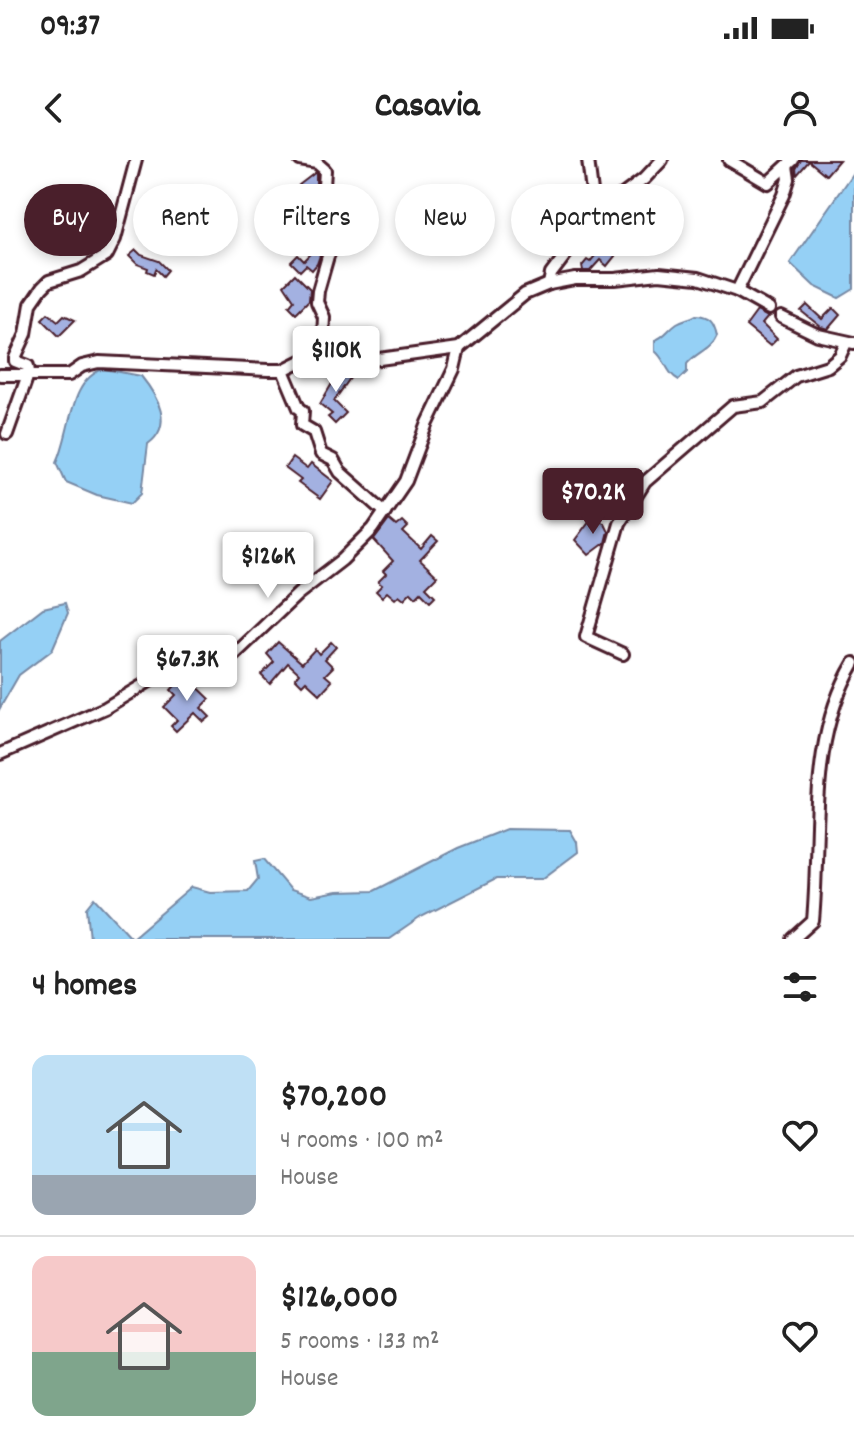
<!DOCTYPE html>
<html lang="en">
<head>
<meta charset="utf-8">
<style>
	:root { --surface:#fff; --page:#f6f6f6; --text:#222; --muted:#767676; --line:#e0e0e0; --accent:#4a1f2b }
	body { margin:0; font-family:Dekko,sans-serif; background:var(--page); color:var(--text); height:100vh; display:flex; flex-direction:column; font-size:30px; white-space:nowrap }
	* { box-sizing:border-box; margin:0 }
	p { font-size:26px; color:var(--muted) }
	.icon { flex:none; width:44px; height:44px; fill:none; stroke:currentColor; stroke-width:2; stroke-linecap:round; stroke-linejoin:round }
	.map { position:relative; height:779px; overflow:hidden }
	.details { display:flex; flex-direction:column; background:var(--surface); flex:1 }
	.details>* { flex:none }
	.top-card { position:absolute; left:24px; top:24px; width:806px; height:72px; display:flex; gap:16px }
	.price { position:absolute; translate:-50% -68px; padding:0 18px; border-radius:8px; background:#fff; color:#222; font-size:26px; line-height:52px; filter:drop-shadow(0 2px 4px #0008) }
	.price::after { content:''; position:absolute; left:50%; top:48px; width:24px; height:18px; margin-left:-12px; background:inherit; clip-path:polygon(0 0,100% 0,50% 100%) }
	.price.on { background:var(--accent); color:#fff }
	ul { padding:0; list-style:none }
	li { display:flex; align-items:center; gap:24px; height:200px; padding:0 32px }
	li+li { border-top:2px solid var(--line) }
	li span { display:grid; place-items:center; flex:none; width:224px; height:160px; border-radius:16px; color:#555 }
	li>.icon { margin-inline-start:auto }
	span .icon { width:96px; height:96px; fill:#fffc; stroke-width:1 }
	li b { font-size:34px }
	h2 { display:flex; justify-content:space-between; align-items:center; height:96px; padding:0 32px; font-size:34px }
	.pill { padding:0 28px; border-radius:36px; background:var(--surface); box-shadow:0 4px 12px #0003; font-size:28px; line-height:72px }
	.pill.on { background:var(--accent); color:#fff }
	.status { display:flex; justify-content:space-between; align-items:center; height:56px; padding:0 40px; background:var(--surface); direction:ltr }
	.status svg { height:22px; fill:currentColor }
	header { display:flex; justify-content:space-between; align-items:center; height:104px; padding:0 32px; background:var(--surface); font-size:36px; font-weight:700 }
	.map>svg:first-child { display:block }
	.water { fill:#95d0f5; stroke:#7789a4; stroke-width:2 }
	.building { fill:#a3b1e1; stroke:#4a1f2b; stroke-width:2 }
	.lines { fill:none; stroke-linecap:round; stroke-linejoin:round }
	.minor-casing { stroke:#4a1f2b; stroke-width:16 }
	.minor { stroke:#fff; stroke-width:10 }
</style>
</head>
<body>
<div class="status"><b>09:37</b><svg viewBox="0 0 49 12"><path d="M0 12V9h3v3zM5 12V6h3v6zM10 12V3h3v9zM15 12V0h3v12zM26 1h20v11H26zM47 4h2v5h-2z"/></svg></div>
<header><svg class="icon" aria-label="back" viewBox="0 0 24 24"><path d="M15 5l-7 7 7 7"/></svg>Casavia<svg class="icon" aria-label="person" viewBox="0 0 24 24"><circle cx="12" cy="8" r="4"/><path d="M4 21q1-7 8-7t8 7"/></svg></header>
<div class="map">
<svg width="854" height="779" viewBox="0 0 854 779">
	<rect width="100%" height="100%" fill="#fff"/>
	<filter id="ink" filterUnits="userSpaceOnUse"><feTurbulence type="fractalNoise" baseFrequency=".0125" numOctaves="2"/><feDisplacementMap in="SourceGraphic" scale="16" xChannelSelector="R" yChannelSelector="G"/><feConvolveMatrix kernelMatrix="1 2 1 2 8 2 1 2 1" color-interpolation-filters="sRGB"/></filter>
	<g filter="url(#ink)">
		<g class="water">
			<polygon points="854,0 854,129 839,138 814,126 790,103 854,11"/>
			<path d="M696 155C710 156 714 161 717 175 711 190 696 192 687 204V212L679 220C666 213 666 200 655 191V180C665 177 668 169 677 163 684 159 689 159 696 155Z"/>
			<path d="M104 209 141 216C158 237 174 265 148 284L142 333 132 343 97 335 66 322 57 302C71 273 69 219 104 209Z"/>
			<polygon points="65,443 68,453 52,490 19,515 0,548 0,481 43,448"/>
			<polygon points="506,669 570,670 577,682 578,692 542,719 496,719 421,757 389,779 90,779 87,748 95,738 132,778 192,727 210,732 248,731 258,719 255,701 264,699 290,730 311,737 337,732 374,731 458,688"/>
		</g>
		<g class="building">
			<polygon points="801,0 839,0 826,15 809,1 797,15 796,9"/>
			<polygon points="316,12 316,26 313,30 325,42 321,46 299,25"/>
			<polygon points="326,78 317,104 312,110 306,105 300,111 291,102 298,95 304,101"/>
			<polygon points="608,80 620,90 607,106 600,100 590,111 583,111 582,106 587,100 590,102 599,91 593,87 597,81 603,86"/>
			<polygon points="136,90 141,95 159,101 168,110 163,116 156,109 154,114 147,111 148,108 137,104 129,96"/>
			<polygon points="295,114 310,129 309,140 296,153 289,146 294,140 284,125"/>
			<polygon points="807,145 822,159 833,148 840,155 828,169 821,167 801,151"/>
			<polygon points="757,151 768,157 762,164 777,179 770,186 746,166"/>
			<polygon points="48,153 58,161 64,155 75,160 59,176 42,159"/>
			<polygon points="333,206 353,214 334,241 346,253 335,264 328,257 332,254 320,244 337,215 330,212"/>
			<polygon points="292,298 307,309 311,304 333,321 320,339 298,323 301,320 285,308"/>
			<polygon points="593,356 604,363 608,371 605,383 589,395 575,380"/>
			<polygon points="389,360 396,366 402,361 408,367 403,372 421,389 432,376 438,381 420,400 437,416 426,427 435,436 430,441 421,432 416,437 411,432 404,439 399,435 395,439 387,432 382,437 376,431 382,425 378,422 386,414 383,411 393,401 374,380"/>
			<polygon points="278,482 302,503 315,489 319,494 331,482 336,487 325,499 333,507 325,515 332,521 320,534 306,521 302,525 295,518 299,513 288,503 270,524 261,515 274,502 267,494"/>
			<polygon points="185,515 210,539 201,548 210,557 204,562 195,553 176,571 171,566 177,560 164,547 176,535 171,530"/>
		</g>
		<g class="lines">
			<g class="minor-casing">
				<g id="minor">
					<polyline points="300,0 317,3 325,10 324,26 350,51 328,96 318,131 317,142 324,157 322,197"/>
					<polyline points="588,0 595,56"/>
					<polyline points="729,0 768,23 793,0"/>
					<polyline points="549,124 551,114 595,56 644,19 662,0"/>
					<polyline points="737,131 784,35 789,19 787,6"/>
					<polyline points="781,157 818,175 854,183"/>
					<polyline points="283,210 299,248 303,251 302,265 314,272 321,294 333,300 340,312 385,352"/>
					<polyline points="0,215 69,215 82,206 99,202 268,210 283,210 311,196 372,200 459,188 525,134 549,124 575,119 615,119 659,114 698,118 737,131 769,149"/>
					<polyline points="7,274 29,212 28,206 15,201 15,198 26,174 31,144 42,128 49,121 81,111 107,95 115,79 136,0"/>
					<polyline points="623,494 586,477 619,363 645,322 733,246 763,242 796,216 828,206 840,196 846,183"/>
					<polyline points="0,594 105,548 158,516 187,506 218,505 234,495 298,434 342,400 373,369 406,321 428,263 454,209 459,188"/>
					<path d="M793 779 813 761C821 674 807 581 854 503"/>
				</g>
			</g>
			<use href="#minor" class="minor"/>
		</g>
	</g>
</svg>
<b class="price" style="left:336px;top:234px">$110K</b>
<b class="price on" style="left:593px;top:376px">$70.2K</b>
<b class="price" style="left:268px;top:440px">$126K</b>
<b class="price" style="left:187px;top:543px">$67.3K</b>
<div class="top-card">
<a class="pill on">Buy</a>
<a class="pill">Rent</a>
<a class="pill">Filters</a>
<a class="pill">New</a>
<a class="pill">Apartment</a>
</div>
</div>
<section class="details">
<h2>4 homes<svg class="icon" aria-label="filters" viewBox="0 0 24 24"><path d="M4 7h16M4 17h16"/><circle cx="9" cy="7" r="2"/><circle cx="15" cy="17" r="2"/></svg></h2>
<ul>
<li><span style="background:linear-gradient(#bfe0f5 75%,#9aa5b1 0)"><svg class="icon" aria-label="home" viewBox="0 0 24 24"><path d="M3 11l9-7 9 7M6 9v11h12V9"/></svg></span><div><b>$70,200</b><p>4 rooms · 100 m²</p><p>House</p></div><svg class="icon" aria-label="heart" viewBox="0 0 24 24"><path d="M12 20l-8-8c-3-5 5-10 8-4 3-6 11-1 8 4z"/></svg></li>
<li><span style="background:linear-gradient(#f6c9c9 60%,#7fa58c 0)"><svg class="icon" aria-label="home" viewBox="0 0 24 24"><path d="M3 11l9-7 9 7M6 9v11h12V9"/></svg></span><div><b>$126,000</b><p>5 rooms · 133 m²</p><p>House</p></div><svg class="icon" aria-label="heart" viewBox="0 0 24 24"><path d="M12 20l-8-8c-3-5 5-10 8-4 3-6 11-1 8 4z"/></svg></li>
</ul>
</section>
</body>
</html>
